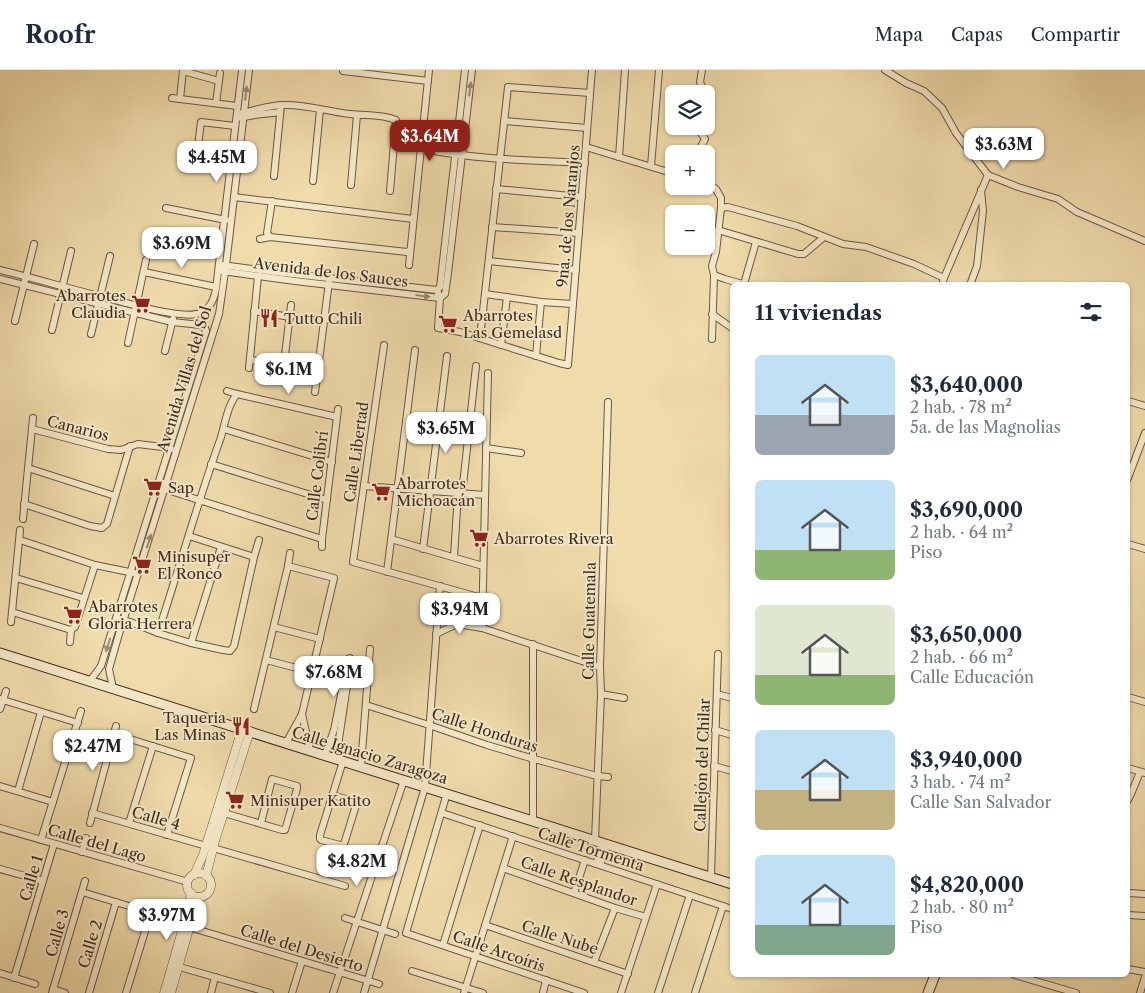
<!DOCTYPE html>
<html lang="es">
<head>
<meta charset="utf-8">
<style>
	:root { --surface:#fff; --page:#f6f6f7; --text:#1f2937; --muted:#747a83; --line:#e0e1e3; --accent:#8f2418 }
	body { margin:0; font-family:"Libre Caslon Text",serif; background:var(--page); color:var(--text); height:100vh; display:flex; flex-direction:column; font-size:19px; white-space:nowrap }
	* { box-sizing:border-box; margin:0 }
	p { font-size:16px; color:var(--muted) }
	.icon { flex:none; width:28px; height:28px; fill:none; stroke:currentColor; stroke-width:2; stroke-linecap:round; stroke-linejoin:round }
	.map { position:relative; flex:1; overflow:hidden }
	.side { position:absolute; left:730px; top:212px; width:400px; height:695px; display:flex; flex-direction:column; background:var(--surface); border-radius:8px; box-shadow:0 1px 4px #0004 }
	.side>* { flex:none }
	.fabs { position:absolute; left:665px; top:15px; display:grid; gap:10px }
	.fabs a { display:grid; place-items:center; width:50px; height:50px; border-radius:8px; background:var(--surface); box-shadow:0 1px 4px #0004; font-size:25px }
	.price { position:absolute; translate:-50% -42px; padding:0 11px; border-radius:10px; background:#fff; color:#222; font-size:16px; line-height:32px; filter:drop-shadow(0 1px 2px #0008) }
	.price::after { content:''; position:absolute; left:50%; top:30px; width:15px; height:11px; margin-left:-8px; background:inherit; clip-path:polygon(0 0,100% 0,50% 100%) }
	.price.selected { background:var(--accent); color:#fff }
	ul { padding:0; list-style:none }
	li { display:flex; align-items:center; gap:15px; height:125px; padding:0 25px }
	li span { display:grid; place-items:center; flex:none; width:140px; height:100px; border-radius:8px; color:#555 }
	li>.icon { margin-inline-start:auto }
	span .icon { width:60px; height:60px; fill:#fffc; stroke-width:1 }
	li b { font-size:21px }
	h2 { display:flex; justify-content:space-between; align-items:center; height:60px; padding:0 25px; font-size:21px }
	header { display:flex; align-items:center; gap:30px; box-sizing:border-box; height:70px; padding:0 25px; background:var(--surface); border-bottom:1px solid var(--line) }
	header strong { font-size:24px }
	nav { display:flex; gap:28px; margin-inline-start:auto; font-size:18px }
	.map>svg:first-child { display:block }
	.lines { fill:none; stroke-linecap:round; stroke-linejoin:round }
	.minor-casing { stroke:#6d5741; stroke-width:8 }
	.tertiary-casing { stroke:#6d5741; stroke-width:9 }
	.secondary-casing { stroke:#412b1e; stroke-width:11 }
	.minor { stroke:#f5e8c8; stroke-width:6 }
	.tertiary { stroke:#f5e8c8; stroke-width:8 }
	.secondary { stroke:#f5e8c8; stroke-width:9 }
	.oneway { fill:#9b8a73 }
	.labels { text-anchor:middle; dominant-baseline:central; stroke-width:4; stroke-linejoin:round; paint-order:stroke }
	.street-label { font-size:15px; fill:#412b1e; stroke:#f5e8c8 }
	.poi-label { font-size:15px; fill:#412b1e; stroke:#f5e8c8; text-anchor:start }
</style>
</head>
<body>
<header>
<strong>Roofr</strong>
<nav><a>Mapa</a><a>Capas</a><a>Compartir</a></nav>
</header>
<div class="map">
<svg width="1145" height="923" viewBox="0 0 1145 923">
	<rect width="100%" height="100%" fill="#f0dbab"/>
	<filter id="stains"><feTurbulence type="fractalNoise" baseFrequency=".004" numOctaves="4"/><feColorMatrix values="0 0 0 0 .2 0 0 0 0 .09 0 0 0 0 .02 0 0 0 .5 -.17"/></filter>
	<radialGradient id="worn" r=".72"><stop offset=".6" stop-color="#630" stop-opacity="0"/><stop offset="1" stop-color="#630" stop-opacity=".3"/></radialGradient>
	<g class="lines">
		<g class="minor-casing">
			<g id="minor">
				<polyline points="702,0 700,12 705,24"/>
				<polyline points="885,0 906,13 924,21 942,38 956,63 988,105 1018,117 1058,129 1077,142 1145,171"/>
				<polyline points="183,1 219,11"/>
				<polyline points="343,1 428,11"/>
				<polyline points="706,26 708,33 706,36"/>
				<polyline points="172,28 237,36"/>
				<polyline points="180,29 183,0"/>
				<polyline points="216,33 220,3"/>
				<path d="M242 43C256 40 270 35 284 35 306 34 328 42 350 44 366 46 381 44 396 50L390 121"/>
				<path d="M241 48C255 44 267 44 280 42"/>
				<polyline points="504,51 587,58"/>
				<polyline points="586,77 665,101"/>
				<path d="M434 81C484 90 534 90 585 93"/>
				<polyline points="697,84 705,69 699,60 699,56"/>
				<polyline points="619,87 625,0"/>
				<polyline points="196,92 201,52 235,56"/>
				<polyline points="651,96 659,0"/>
				<polyline points="274,106 281,35"/>
				<polyline points="313,111 320,40"/>
				<polyline points="706,112 716,119 721,128 721,138 716,182 712,196 714,205 725,209 746,215"/>
				<polyline points="351,115 357,45"/>
				<polyline points="496,119 582,127"/>
				<polyline points="234,127 413,149"/>
				<polyline points="166,138 226,150"/>
				<polyline points="721,138 728,137 797,156 843,174 866,177 914,194 944,208 942,215"/>
				<polyline points="492,157 579,163"/>
				<polyline points="718,160 798,184 804,184 824,167"/>
				<polyline points="270,167 267,163 272,131"/>
				<polyline points="260,169 270,167 407,182 409,181"/>
				<polyline points="160,170 220,183"/>
				<polyline points="489,191 576,200"/>
				<polyline points="222,195 283,203 437,220"/>
				<polyline points="409,195 429,0"/>
				<path d="M0 200C36 209 71 219 107 228 127 233 183 250 200 243 211 238 214 229 216 219L242 0"/>
				<polyline points="222,201 295,211 440,228"/>
				<polyline points="144,202 216,217"/>
				<polyline points="944,208 988,105"/>
				<polyline points="0,209 172,252 201,255 205,258 206,261"/>
				<polyline points="744,214 756,172"/>
				<polyline points="970,215 977,196 983,141 981,120"/>
				<polyline points="437,220 440,228 438,258 460,262 559,293 568,295 592,0"/>
				<polyline points="437,220 440,217 465,0"/>
				<polyline points="485,224 541,232 573,234"/>
				<polyline points="440,228 445,224 448,203 472,0"/>
				<polyline points="254,241 290,247"/>
				<polyline points="712,244 732,258"/>
				<polyline points="15,251 34,174"/>
				<polyline points="52,260 71,181"/>
				<polyline points="91,264 110,186"/>
				<polyline points="480,268 508,17 590,23"/>
				<polyline points="712,269 714,205"/>
				<polyline points="128,273 146,190"/>
				<polyline points="384,275 353,492 482,528"/>
				<polyline points="501,275 507,227"/>
				<polyline points="165,281 173,249"/>
				<polyline points="536,286 541,232"/>
				<polyline points="250,288 252,290 279,295 284,295"/>
				<polyline points="249,298 258,206"/>
				<polyline points="283,302 291,235"/>
				<polyline points="227,321 237,324 337,347"/>
				<polyline points="315,322 329,212"/>
				<polyline points="1128,331 1145,336"/>
				<polyline points="32,359 108,379 121,380 138,374 162,377 171,379"/>
				<polyline points="224,359 332,392"/>
				<polyline points="486,378 521,383"/>
				<polyline points="211,394 327,430"/>
				<polyline points="28,398 115,426"/>
				<polyline points="1128,408 1145,363"/>
				<polyline points="364,416 485,425"/>
				<polyline points="161,418 322,469"/>
				<polyline points="462,424 476,296"/>
				<polyline points="24,434 90,456 102,458 107,454 130,376"/>
				<polyline points="23,449 33,348"/>
				<polyline points="189,466 254,487"/>
				<polyline points="391,469 483,496"/>
				<polyline points="20,470 95,495 134,503"/>
				<polyline points="1128,474 1145,479"/>
				<polyline points="322,477 322,469 338,339"/>
				<polyline points="423,479 447,286"/>
				<polyline points="454,487 458,423"/>
				<polyline points="387,502 415,280"/>
				<polyline points="16,508 83,528"/>
				<polyline points="12,542 71,560"/>
				<polyline points="121,549 133,553 158,563 191,573 223,580 230,581 234,576 254,487 259,470"/>
				<polyline points="11,552 20,460"/>
				<polyline points="274,557 320,569"/>
				<polyline points="482,558 488,303"/>
				<polyline points="71,560 75,557 95,495"/>
				<path d="M158 563C179 499 197 434 220 370 225 355 227 336 237 324"/>
				<polyline points="436,564 457,554 482,558 600,597"/>
				<polyline points="70,572 71,560"/>
				<polyline points="191,573 221,477"/>
				<polyline points="533,574 533,751"/>
				<polyline points="266,590 312,602"/>
				<polyline points="90,611 101,596 206,261"/>
				<polyline points="113,618 109,599 119,564 219,244 226,195 249,0"/>
				<polyline points="601,624 624,628"/>
				<polyline points="717,624 732,628"/>
				<polyline points="1128,627 1145,632"/>
				<polyline points="0,629 78,653"/>
				<polyline points="366,635 429,655 487,675 534,689 597,706 608,707"/>
				<polyline points="0,639 6,621"/>
				<polyline points="254,639 288,496 290,483"/>
				<polyline points="302,644 310,680"/>
				<polyline points="715,660 732,665"/>
				<polyline points="114,664 191,688 167,765"/>
				<polyline points="286,673 302,644 334,508 288,496"/>
				<polyline points="325,685 334,660 344,610"/>
				<polyline points="336,689 351,589 350,588 348,589"/>
				<polyline points="361,696 370,579"/>
				<polyline points="714,696 732,701"/>
				<polyline points="1128,698 1145,703"/>
				<polyline points="0,716 53,732"/>
				<polyline points="18,721 41,642"/>
				<polyline points="447,723 406,863 584,923"/>
				<polyline points="332,725 357,732 345,771 343,775 340,775 321,770 320,769 320,765 343,691"/>
				<polyline points="1128,730 1131,724 1140,702"/>
				<polyline points="92,743 345,816"/>
				<polyline points="224,743 282,760 285,760 297,719 297,716 272,709 261,753"/>
				<polyline points="442,743 732,839"/>
				<polyline points="90,753 116,656"/>
				<polyline points="129,753 153,676"/>
				<polyline points="0,758 188,812"/>
				<polyline points="41,770 81,641"/>
				<polyline points="595,770 601,624 600,597 608,332"/>
				<polyline points="82,782 86,768"/>
				<polyline points="596,794 603,773"/>
				<polyline points="600,795 607,774"/>
				<polyline points="503,798 615,838 646,847"/>
				<polyline points="0,799 43,811"/>
				<polyline points="711,807 718,584"/>
				<polyline points="82,822 159,845"/>
				<polyline points="574,823 585,790"/>
				<polyline points="1128,823 1145,824"/>
				<polyline points="1128,845 1145,846"/>
				<polyline points="345,848 395,864"/>
				<polyline points="485,855 628,904"/>
				<polyline points="189,857 379,914"/>
				<polyline points="443,875 480,755"/>
				<polyline points="594,892 615,838"/>
				<polyline points="176,896 270,923"/>
				<polyline points="1128,899 1145,902"/>
				<polyline points="412,901 483,923"/>
				<polyline points="0,903 35,914"/>
				<polyline points="1015,905 1076,923"/>
				<polyline points="14,908 54,774"/>
				<polyline points="53,919 65,923"/>
				<polyline points="52,923 85,811"/>
				<polyline points="89,923 116,832"/>
				<polyline points="126,923 151,842"/>
				<polyline points="211,923 215,907"/>
				<polyline points="292,923 302,891"/>
				<polyline points="333,923 404,710"/>
				<polyline points="364,923 425,717 440,516"/>
				<polyline points="464,923 513,766"/>
				<polyline points="543,923 546,910"/>
				<polyline points="621,923 657,814"/>
				<polyline points="658,923 690,825"/>
				<polyline points="695,923 723,836"/>
				<polyline points="1140,923 1145,907"/>
			</g>
		</g>
		<g class="tertiary-casing">
			<g id="tertiary">
				<circle cx="199" cy="815" r="12"/>
				<polyline points="194,805 203,785 242,659"/>
				<polyline points="206,806 215,771 250,661"/>
				<polyline points="164,923 188,840 191,823"/>
				<polyline points="171,923 198,827"/>
			</g>
		</g>
		<g class="secondary-casing">
			<g id="secondary">
				<polyline points="0,583 732,814"/>
				<polyline points="928,923 935,905"/>
			</g>
		</g>
		<use href="#minor" class="minor"/>
		<use href="#tertiary" class="tertiary"/>
		<use href="#secondary" class="secondary"/>
	</g>
	<defs><path id="oneway-solid" d="M-6-.8H1V-3.2L6.5 0L1 3.2V.8H-6Z" transform="scale(1.25)"/></defs>
	<g class="oneway">
		<use href="#oneway-solid" transform="translate(470 19) rotate(-83)"/>
		<use href="#oneway-solid" transform="translate(246 23) rotate(-83)"/>
		<use href="#oneway-solid" transform="translate(423 226) rotate(7)"/>
		<use href="#oneway-solid" transform="translate(149 471) rotate(-72)"/>
		<use href="#oneway-solid" transform="translate(108 575) rotate(108)"/>
	</g>
	<defs>
		<g id="supermarket-bare" transform="scale(1.5)"><path d="M-6-5.5h2.5l.6 2H6L4.5 2H-2.5L-4.4-4H-6ZM-1.5 3.2a1.3 1.3 0 1 0 .1 0ZM3 3.2a1.3 1.3 0 1 0 .1 0Z" fill="#8f2418" stroke="#f5e8c8" stroke-width="2.5" paint-order="stroke"/></g>
		<g id="restaurant-bare" transform="scale(1.5)"><path d="M-5-6h1v4h1v-4h1v4h1v-4h1v5L-1.5 .5V6h-2V.5L-5-1ZM5-6V6H3V1.5H1.5Q1.5-4 5-6Z" fill="#8f2418" stroke="#f5e8c8" stroke-width="2.5" paint-order="stroke"/></g>
	</defs>
	<g fill-rule="evenodd">
		<use href="#supermarket-bare" x="141" y="234"/>
		<use href="#restaurant-bare" x="269" y="248"/>
		<use href="#supermarket-bare" x="448" y="254"/>
		<use href="#supermarket-bare" x="153" y="417"/>
		<use href="#supermarket-bare" x="381" y="422"/>
		<use href="#supermarket-bare" x="479" y="468"/>
		<use href="#supermarket-bare" x="142" y="495"/>
		<use href="#supermarket-bare" x="73" y="545"/>
		<use href="#restaurant-bare" x="241" y="656"/>
		<use href="#supermarket-bare" x="235" y="730"/>
	</g>
	<g class="labels">
		<g class="street-label">
			<text transform="translate(568 146) rotate(-85)">9na. de los Naranjos</text>
			<text transform="translate(331 202) rotate(7)">Avenida de los Sauces</text>
			<text transform="translate(184 309) rotate(-73)">Avenida Villas del Sol</text>
			<text transform="translate(78 358) rotate(14)">Canarios</text>
			<text transform="translate(356 382) rotate(-82)">Calle Libertad</text>
			<text transform="translate(317 406) rotate(-83)">Calle Colibrí</text>
			<text transform="translate(589 551) rotate(-89)">Calle Guatemala</text>
			<text transform="translate(485 660) rotate(18)">Calle Honduras</text>
			<text transform="translate(370 685) rotate(17)">Calle Ignacio Zaragoza</text>
			<text transform="translate(702 695) rotate(-88)">Callejón del Chilar</text>
			<text transform="translate(156 748) rotate(16)">Calle 4</text>
			<text transform="translate(97 773) rotate(16)">Calle del Lago</text>
			<text transform="translate(591 779) rotate(18)">Calle Tormenta</text>
			<text transform="translate(31 808) rotate(-73)">Calle 1</text>
			<text transform="translate(579 811) rotate(19)">Calle Resplandor</text>
			<text transform="translate(57 863) rotate(-74)">Calle 3</text>
			<text transform="translate(560 867) rotate(18)">Calle Nube</text>
			<text transform="translate(90 874) rotate(-73)">Calle 2</text>
			<text transform="translate(302 878) rotate(17)">Calle del Desierto</text>
			<text transform="translate(499 881) rotate(19)">Calle Arcoíris</text>
		</g>
		<g class="poi-label">
			<text x="126" y="225" text-anchor="end">Abarrotes<tspan x="126" dy="17">Claudia</tspan></text>
			<text x="463" y="245">Abarrotes<tspan x="463" dy="17">Las Gemelasd</tspan></text>
			<text x="284" y="248">Tutto Chili</text>
			<text x="396" y="413">Abarrotes<tspan x="396" dy="17">Michoacán</tspan></text>
			<text x="168" y="417">Sap</text>
			<text x="494" y="468">Abarrotes Rivera</text>
			<text x="157" y="486">Minisuper<tspan x="157" dy="17">El Ronco</tspan></text>
			<text x="88" y="536">Abarrotes<tspan x="88" dy="17">Gloria Herrera</tspan></text>
			<text x="226" y="647" text-anchor="end">Taqueria<tspan x="226" dy="17">Las Minas</tspan></text>
			<text x="250" y="730">Minisuper Katito</text>
		</g>
	</g>
	<rect width="100%" height="100%" filter="url(#stains)"/>
	<rect width="100%" height="100%" fill="url(#worn)"/>
</svg>
<div class="fabs">
<a><svg class="icon" aria-label="layers" viewBox="0 0 24 24"><path d="M12 4l9 5-9 5-9-5zM3 14l9 5 9-5"/></svg></a>
<a>+</a>
<a>−</a>
</div>
<b class="price selected" style="left:430px;top:92px">$3.64M</b>
<b class="price" style="left:1004px;top:100px">$3.63M</b>
<b class="price" style="left:217px;top:113px">$4.45M</b>
<b class="price" style="left:182px;top:199px">$3.69M</b>
<b class="price" style="left:289px;top:325px">$6.1M</b>
<b class="price" style="left:446px;top:384px">$3.65M</b>
<b class="price" style="left:460px;top:565px">$3.94M</b>
<b class="price" style="left:334px;top:628px">$7.68M</b>
<b class="price" style="left:93px;top:702px">$2.47M</b>
<b class="price" style="left:357px;top:817px">$4.82M</b>
<b class="price" style="left:167px;top:871px">$3.97M</b>
<section class="side">
<h2>11 viviendas<svg class="icon" aria-label="filters" viewBox="0 0 24 24"><path d="M4 7h16M4 17h16"/><circle cx="9" cy="7" r="2"/><circle cx="15" cy="17" r="2"/></svg></h2>
<ul>
<li><span style="background:linear-gradient(#bfe0f5 60%,#9aa5b1 0)"><svg class="icon" aria-label="home" viewBox="0 0 24 24"><path d="M3 11l9-7 9 7M6 9v11h12V9"/></svg></span><div><b>$3,640,000</b><p>2 hab. · 78 m²</p><p>5a. de las Magnolias</p></div></li>
<li><span style="background:linear-gradient(#bfe0f5 70%,#8fb573 0)"><svg class="icon" aria-label="home" viewBox="0 0 24 24"><path d="M3 11l9-7 9 7M6 9v11h12V9"/></svg></span><div><b>$3,690,000</b><p>2 hab. · 64 m²</p><p>Piso</p></div></li>
<li><span style="background:linear-gradient(#dfe7d0 70%,#8fb573 0)"><svg class="icon" aria-label="home" viewBox="0 0 24 24"><path d="M3 11l9-7 9 7M6 9v11h12V9"/></svg></span><div><b>$3,650,000</b><p>2 hab. · 66 m²</p><p>Calle Educación</p></div></li>
<li><span style="background:linear-gradient(#bfe0f5 60%,#c2b280 0)"><svg class="icon" aria-label="home" viewBox="0 0 24 24"><path d="M3 11l9-7 9 7M6 9v11h12V9"/></svg></span><div><b>$3,940,000</b><p>3 hab. · 74 m²</p><p>Calle San Salvador</p></div></li>
<li><span style="background:linear-gradient(#bfe0f5 70%,#7fa58c 0)"><svg class="icon" aria-label="home" viewBox="0 0 24 24"><path d="M3 11l9-7 9 7M6 9v11h12V9"/></svg></span><div><b>$4,820,000</b><p>2 hab. · 80 m²</p><p>Piso</p></div></li>
</ul>
</section>
</div>
</body>
</html>
